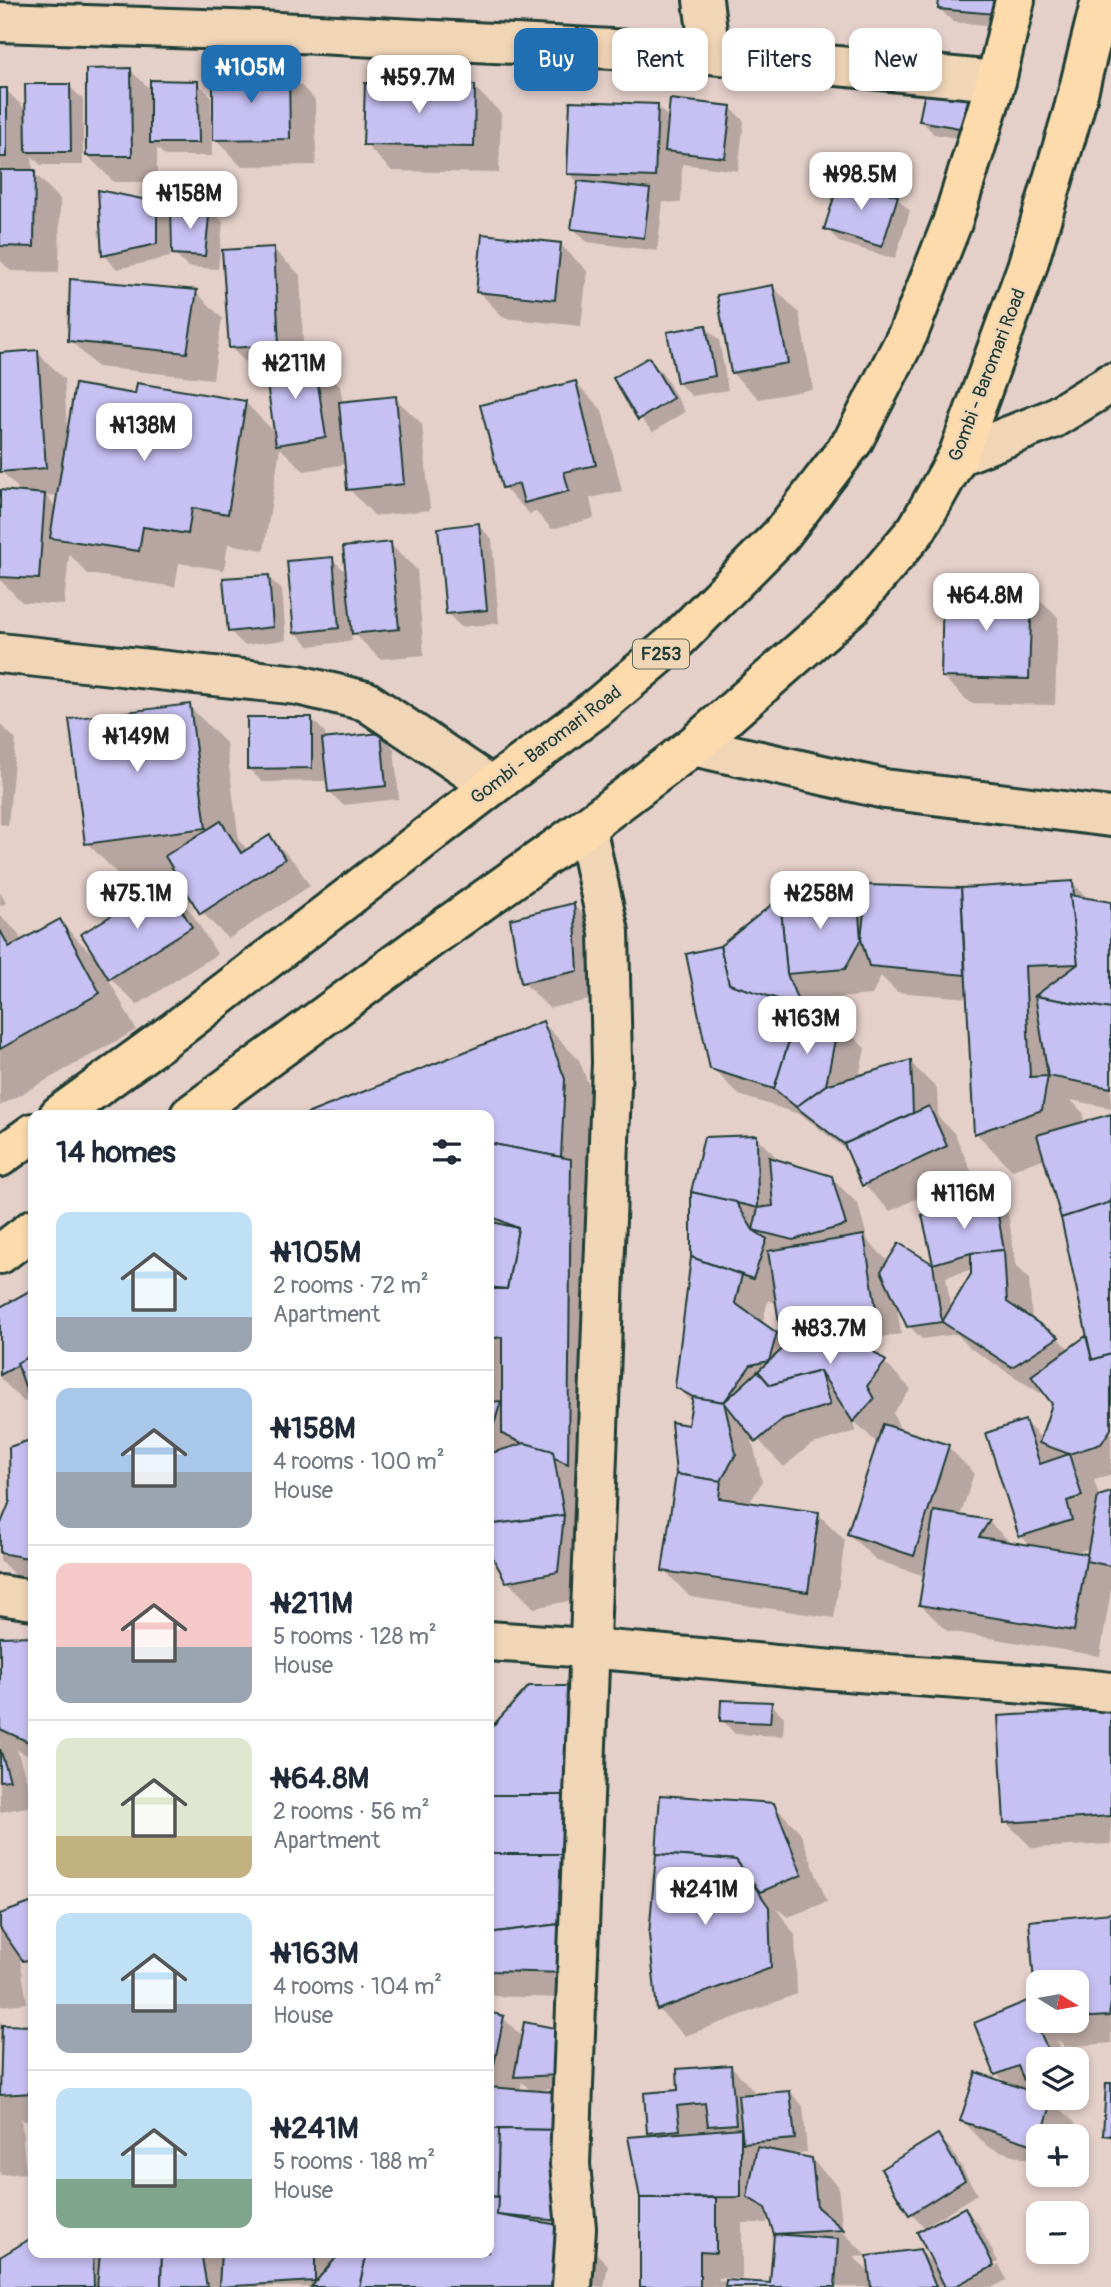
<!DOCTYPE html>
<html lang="en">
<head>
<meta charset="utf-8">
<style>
	:root { --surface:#fff; --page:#f6f6f7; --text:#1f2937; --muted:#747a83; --line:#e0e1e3; --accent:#1f6fb2 }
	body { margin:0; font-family:Pangolin,sans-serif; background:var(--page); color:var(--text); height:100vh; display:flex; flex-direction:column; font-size:26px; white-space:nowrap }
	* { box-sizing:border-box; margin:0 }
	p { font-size:23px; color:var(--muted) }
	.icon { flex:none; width:38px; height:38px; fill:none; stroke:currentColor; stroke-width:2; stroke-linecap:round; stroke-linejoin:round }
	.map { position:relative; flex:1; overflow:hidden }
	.side { position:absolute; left:28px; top:1110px; width:466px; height:1148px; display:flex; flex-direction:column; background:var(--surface); border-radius:14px; box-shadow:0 4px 10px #0003 }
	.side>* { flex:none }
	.guide { position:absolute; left:514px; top:28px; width:490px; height:63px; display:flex; gap:14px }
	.needle { width:46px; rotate:101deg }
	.tools { position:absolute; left:1026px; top:1970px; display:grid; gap:14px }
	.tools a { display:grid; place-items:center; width:63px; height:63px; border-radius:14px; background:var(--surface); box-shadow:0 4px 10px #0003; font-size:35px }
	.price { position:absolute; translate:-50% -60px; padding:0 16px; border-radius:14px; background:#fff; color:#222; font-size:23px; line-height:46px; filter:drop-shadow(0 2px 4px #0008) }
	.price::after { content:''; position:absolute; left:50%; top:42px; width:21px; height:16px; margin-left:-10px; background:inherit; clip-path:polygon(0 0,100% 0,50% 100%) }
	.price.on { background:var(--accent); color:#fff }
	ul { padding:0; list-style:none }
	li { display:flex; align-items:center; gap:21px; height:175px; padding:0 28px }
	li+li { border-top:2px solid var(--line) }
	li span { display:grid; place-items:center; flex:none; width:196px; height:140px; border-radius:14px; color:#555 }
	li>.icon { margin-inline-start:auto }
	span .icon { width:84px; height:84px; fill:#fffc; stroke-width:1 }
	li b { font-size:30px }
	h2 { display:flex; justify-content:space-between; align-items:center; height:84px; padding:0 28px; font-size:30px }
	.pill { padding:0 24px; border-radius:14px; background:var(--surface); box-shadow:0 4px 10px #0003; font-size:24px; line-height:63px }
	.pill.on { background:var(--accent); color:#fff }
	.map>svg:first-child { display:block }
	.shadow { fill:#0003; fill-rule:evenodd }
	.building { fill:#c7c0f2; stroke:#1f3d34; stroke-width:2 }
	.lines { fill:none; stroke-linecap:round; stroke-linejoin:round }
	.minor-casing { stroke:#1f3d34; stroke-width:44 }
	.primary-casing { stroke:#1f3d34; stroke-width:44 }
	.minor { stroke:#f1d5b7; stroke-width:38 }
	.primary { stroke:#fedbac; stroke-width:38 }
	.labels { text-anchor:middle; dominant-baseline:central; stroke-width:5; stroke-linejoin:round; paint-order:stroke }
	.shield { fill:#f1d5b7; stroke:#5e6b5b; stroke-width:2 }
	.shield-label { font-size:18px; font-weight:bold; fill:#1f3d34 }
	.street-label { font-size:19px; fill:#1f3d34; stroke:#f1d5b7 }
</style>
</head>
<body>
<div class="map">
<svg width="1111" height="2287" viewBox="0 0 1111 2287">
	<rect width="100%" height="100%" fill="#e4cfc9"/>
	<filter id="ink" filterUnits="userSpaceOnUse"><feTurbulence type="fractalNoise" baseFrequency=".0143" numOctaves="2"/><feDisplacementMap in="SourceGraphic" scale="14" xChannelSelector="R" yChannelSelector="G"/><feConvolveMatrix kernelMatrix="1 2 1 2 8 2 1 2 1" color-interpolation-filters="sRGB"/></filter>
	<g filter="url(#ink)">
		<g class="shadow">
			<polygon points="940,0 1011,0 1008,27 953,22 940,9"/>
			<polygon points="130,70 152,91 198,83 211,96 212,156 165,156 157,148 157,182 114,182 87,155"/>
			<polygon points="289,73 315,100 316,165 241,166 215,139"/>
			<polygon points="928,84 984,143 934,134 921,120"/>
			<polygon points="69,86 83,99 83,165 41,165 32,156 33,172 60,199 59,272 11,271 0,260 0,90 6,90 27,111"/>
			<polygon points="474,87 501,113 499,173 392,171 365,144"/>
			<polygon points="657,106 670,119 730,107 744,121 738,171 682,164 681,203 663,202 657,251 587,242 573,228 579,183 569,173"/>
			<polygon points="897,198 910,211 895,259 839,242 826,228"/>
			<polygon points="156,203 170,217 170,257 117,269 104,255"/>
			<polygon points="209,209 223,222 218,269 188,267 174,254"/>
			<polygon points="560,244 587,271 581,326 504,318 478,291"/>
			<path d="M273 249 300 275 304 361 313 359 340 386 343 403 395 398 422 424 430 510 375 516 349 489 346 464 304 471 280 448 264 550 228 544 224 570 179 563 175 587 88 574 69 554 64 605 22 602 0 580V515L24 494 1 471 0 354 37 352 64 379 67 430 137 396 245 402 275 433 267 373H257L230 347ZM58 495 56 507 46 496Z"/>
			<polygon points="773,287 799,313 813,389 759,399 732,373"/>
			<polygon points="196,292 222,318 213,379 97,367 70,340"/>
			<polygon points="705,327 719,340 728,390 692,396 678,383"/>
			<polygon points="648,359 662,372 685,412 653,432 640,418"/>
			<polygon points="576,383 602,410 622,491 590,498 594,518 552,529 536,512 530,514 503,487"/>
			<polygon points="478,525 492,539 499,623 461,627 447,613"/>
			<polygon points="390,544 417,570 424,655 380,659 351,630 352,641 309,646 296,632 332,559 348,574"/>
			<polygon points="268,577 282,590 286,640 244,645 230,631"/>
			<polygon points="1031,591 1058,617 1055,705 970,703 943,677"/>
			<polygon points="189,706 226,743 239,841 247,849 270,837 296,864 310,886 228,939 202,912 177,873 124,880 87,843"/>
			<polygon points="311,719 325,732 325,741 381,735 394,749 399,799 343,805 329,791 327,769 325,769 325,781 262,782 249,769"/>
			<polygon points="0,724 16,740 8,825 0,824"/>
			<path d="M1073 883 1090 901 1111 904V1108L1071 1100 1084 1114 1082 1123 1111 1115V1475L1094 1480 1099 1497 1111 1493V1590L1100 1656 947 1631 921 1605 925 1576 876 1560 849 1534 878 1444 852 1419 856 1431 810 1445 784 1467 750 1431 762 1482 749 1504 818 1514 845 1540 834 1618 690 1597 664 1570 693 1403 677 1386 756 1137 782 1163 831 1178 858 1204 868 1241 889 1262 900 1245 936 1267 924 1216 995 1200 1008 1213 1016 1266 1029 1278 1032 1321 1058 1338 1070 1350 1088 1337 1063 1217 1045 1158 1012 1170 976 1133 969 998 897 992 881 976 872 995 813 1000 818 1014 838 1022 865 1048 859 1077 910 1062 937 1089 938 1117 955 1134 972 1173 890 1211 864 1185 849 1152 802 1115 739 1095 712 1068 721 947 856 893 867 903 868 887 961 890ZM973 1269V1274L951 1310 946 1277ZM768 1300 778 1304 780 1322 797 1338 788 1347 762 1325ZM896 1301 909 1326 922 1339 957 1334 970 1348 1040 1393 1044 1390 1054 1404 1042 1439 1025 1422 1021 1536 1032 1547 1011 1543 989 1522 960 1517 974 1473 948 1447 896 1430 899 1426 893 1413 911 1389 885 1363 856 1341 901 1334ZM1090 1548 1089 1558 1086 1555 1074 1553Z"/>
			<polygon points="165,886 191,912 217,954 137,1005 106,974 136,1030 0,1106 0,915 17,932 22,942 59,921 97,959"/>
			<polygon points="0,892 6,903 0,906"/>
			<polygon points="573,905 600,931 604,997 549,1008 523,982"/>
			<polygon points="543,1023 579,1060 601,1117 583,1598 534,1608 507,1581 488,1545 488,1115"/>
			<polygon points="33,1291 33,1404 31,1398 24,1402 0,1378 0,1309"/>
			<polygon points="33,1441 33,1589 27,1588 0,1560 0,1530 12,1502 11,1448"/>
			<polygon points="0,1638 33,1638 33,1758 17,1750 33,1800 33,1806 0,1812"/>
			<polygon points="582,1688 608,1715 600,1881 594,1950 595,1999 494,1996 488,1991 488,1734"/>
			<polygon points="771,1704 784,1717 783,1736 735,1734 722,1720"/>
			<polygon points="1111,1711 1111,1844 1032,1848 1006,1822"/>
			<polygon points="774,1805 800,1832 827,1902 788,1917 776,1908 795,1935 797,1994 685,2036 658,2009 651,1935"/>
			<polygon points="33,1904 33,1969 19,1952 27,2003 0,2006 0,1912 2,1915"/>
			<polygon points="1111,1915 1111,2043 1065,2047 1057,2039 1066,2060 1038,2060 1038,2098 1076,2098 1076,2085 1082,2100 1056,2104 1079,2127 1075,2137 1038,2137 1038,2163 988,2147 962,2120 1008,2085 997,2074 1027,2003 1038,2014 1038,2021 1076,2021 1076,1983 1038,1983 1038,2008 1031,1922"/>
			<polygon points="488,2014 503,2018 575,2088 530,2090 522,2082 520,2091 587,2244 608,2265 604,2287 0,2287 0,2259 33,2239 33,2252 488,2252"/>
			<polygon points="0,2022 5,2026 33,2027 33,2120 24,2121 21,2118 26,2173 0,2175"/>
			<path d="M731 2066 757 2095 790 2092 803 2106 807 2152 787 2154 812 2160 838 2186 843 2232 867 2256 854 2257 871 2274 920 2251 935 2266 926 2229 911 2214 937 2136 951 2149 977 2194 927 2225 928 2228 964 2209 978 2223 998 2262 950 2287H945L941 2284 943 2287H641L642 2198 653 2137 648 2132 679 2092ZM767 2214 770 2218 776 2233 772 2285 719 2281V2278L742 2279V2223H767Z"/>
			<polygon points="999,2265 1007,2280 993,2287 958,2287"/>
		</g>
		<g class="building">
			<polygon points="939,0 996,0 995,14 938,9"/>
			<polygon points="131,68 132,156 86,156 86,69"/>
			<polygon points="213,71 289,71 290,139 213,140"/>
			<polygon points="150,80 198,81 199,143 150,143"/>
			<polygon points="927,82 978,91 971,130 919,121"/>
			<polygon points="365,83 475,85 474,147 363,145"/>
			<polygon points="25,84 70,84 71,152 26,152"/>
			<rect x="0" y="88" width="7" height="69"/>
			<polygon points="670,99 731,106 725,158 665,151"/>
			<polygon points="570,101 658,104 655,177 567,174"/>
			<polygon points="0,170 35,170 34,247 0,246"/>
			<polygon points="840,178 898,196 882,247 824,229"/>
			<polygon points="578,181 650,189 644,238 571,229"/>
			<polygon points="98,190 157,202 157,244 102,256"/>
			<polygon points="210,207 205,256 172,254 171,209"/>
			<polygon points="482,234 561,243 555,300 476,292"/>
			<polygon points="274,247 279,345 229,348 222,250"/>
			<polygon points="70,279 197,290 187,353 68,341"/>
			<polygon points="773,285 788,363 731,373 717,295"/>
			<polygon points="706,325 715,376 677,383 667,332"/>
			<polygon points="38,350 46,468 0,472 0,353"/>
			<polygon points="649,357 673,398 638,420 613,378"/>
			<polygon points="314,358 326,437 276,445 264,364"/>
			<polygon points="576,381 596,465 564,472 569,491 524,503 519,484 502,488 480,405"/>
			<polygon points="137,383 246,401 228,514 192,508 188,534 143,527 139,551 50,538 75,384 135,394"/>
			<polygon points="396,396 404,484 347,490 339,402"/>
			<polygon points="0,490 45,494 39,579 0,577"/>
			<polygon points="479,523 487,610 446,614 438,528"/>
			<polygon points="391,542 399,629 352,634 343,547"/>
			<polygon points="333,557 339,628 294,633 287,561"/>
			<polygon points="269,575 273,627 228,632 223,578"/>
			<polygon points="943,587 1032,589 1029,679 941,677"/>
			<polygon points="190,704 206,828 85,844 69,719"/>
			<polygon points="247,717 312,717 312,768 247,769"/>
			<polygon points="381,733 386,786 328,792 322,739"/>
			<polygon points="221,821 241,853 270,835 285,859 200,914 165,856"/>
			<polygon points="1073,881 1078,964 1025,966 1030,1077 1048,1076 1042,1110 974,1134 961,888"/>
			<polygon points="165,883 192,927 109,979 81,934"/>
			<polygon points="867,885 961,888 965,975 869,966 861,939"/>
			<polygon points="857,891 861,939 845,969 787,974 780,898"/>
			<polygon points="1070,895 1111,902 1111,1009 1035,996 1078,964"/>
			<polygon points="780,898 787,974 800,1006 729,984 720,946"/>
			<polygon points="574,903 578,971 521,983 510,919"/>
			<polygon points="60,919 100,993 0,1049 0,930 9,947"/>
			<polygon points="720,946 729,984 800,1006 774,1089 710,1069 686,954"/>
			<polygon points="1035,996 1111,1009 1111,1088 1048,1076"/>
			<polygon points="800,1006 839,1020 826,1085 796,1107 774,1089"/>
			<polygon points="543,1021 565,1079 561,1157 488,1143 488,1115 304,1115"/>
			<polygon points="911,1060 913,1113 844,1144 796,1107 826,1085"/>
			<polygon points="929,1106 947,1146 862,1186 844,1144"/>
			<polygon points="1111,1114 1111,1202 1061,1218 1037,1135"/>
			<polygon points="757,1135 758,1208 691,1192 704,1137"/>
			<polygon points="488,1143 571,1159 568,1464 502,1434 502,1337 488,1339 488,1289 507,1289 518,1228 488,1215"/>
			<polygon points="769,1157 832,1176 846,1225 793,1240 753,1230 758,1208 773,1206"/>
			<polygon points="691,1192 736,1202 753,1230 767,1239 753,1279 691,1257"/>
			<polygon points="995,1198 1004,1250 971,1253 933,1264 922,1215"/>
			<polygon points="1111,1202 1111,1354 1092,1360 1061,1218"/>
			<polygon points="488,1221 518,1228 507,1289 488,1287"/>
			<polygon points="864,1235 876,1308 779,1323 768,1251"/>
			<polygon points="899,1243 933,1264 942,1322 907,1327 881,1271"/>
			<polygon points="1004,1250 1007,1302 1059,1337 1012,1367 942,1322 971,1274 971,1253"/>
			<polygon points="691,1257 742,1275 735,1303 777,1333 769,1361 751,1365 724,1402 693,1397 675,1387"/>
			<polygon points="33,1289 33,1357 0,1375 0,1307"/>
			<polygon points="842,1328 886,1361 867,1386 874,1399 853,1422 820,1371 770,1385 758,1371 797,1336"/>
			<polygon points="1086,1336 1092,1360 1111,1354 1111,1429 1101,1444 1069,1454 1039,1443 1052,1404 1031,1376"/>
			<polygon points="33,1354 33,1409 17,1363"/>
			<polygon points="758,1371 770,1385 820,1371 830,1405 783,1419 756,1442 724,1402"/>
			<polygon points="693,1397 724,1402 736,1454 721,1481 676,1474 671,1422 688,1425"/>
			<polygon points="501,1401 488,1444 488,1402"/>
			<polygon points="1025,1420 1040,1464 1069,1454 1082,1496 1067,1501 1072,1520 1019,1537 986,1433"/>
			<polygon points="883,1424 949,1445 914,1556 847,1534"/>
			<polygon points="33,1439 33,1559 0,1553 0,1526 10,1501 9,1447"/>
			<polygon points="525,1443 553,1451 564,1515 488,1525 488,1454"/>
			<polygon points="676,1474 721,1481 719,1498 819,1512 808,1592 662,1571"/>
			<polygon points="1111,1492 1111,1566 1086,1561 1098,1496"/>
			<polygon points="934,1511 990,1520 979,1537 1087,1554 1074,1631 919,1605"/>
			<polygon points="564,1515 558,1572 506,1582 488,1549 488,1525"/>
			<polygon points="33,1636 33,1744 0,1729 0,1637"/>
			<polygon points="529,1686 582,1686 577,1795 488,1795 488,1731"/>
			<polygon points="721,1700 772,1702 770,1723 720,1721"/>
			<polygon points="1111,1709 1111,1816 1004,1823 998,1716"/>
			<polygon points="0,1749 10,1780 0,1781"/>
			<polygon points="488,1795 577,1795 574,1854 488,1854"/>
			<polygon points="660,1795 774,1803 802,1875 760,1892 736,1860 656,1854"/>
			<polygon points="488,1854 574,1854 568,1923 488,1933"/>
			<polygon points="656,1854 736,1860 769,1907 771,1968 657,2010 649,1935"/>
			<polygon points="33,1902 33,1959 23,1961 0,1928 0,1914"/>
			<polygon points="1111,1913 1111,2003 1109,2016 1076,2018 1076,1983 1038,1983 1037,2021 1029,1921"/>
			<polygon points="568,1923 569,1973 488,1971 488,1933"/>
			<polygon points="1027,2001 1052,2060 1038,2060 1038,2077 1024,2080 1018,2066 995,2075 974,2023"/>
			<polygon points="488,2012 504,2016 490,2084 488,2084"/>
			<polygon points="524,2022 565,2030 562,2075 514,2077"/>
			<polygon points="2,2025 33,2026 33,2093 0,2095"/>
			<polygon points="731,2065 736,2124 708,2126 705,2103 677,2106 680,2130 647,2133 644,2093 678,2090 677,2069"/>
			<polygon points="976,2072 1038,2094 1038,2098 1053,2099 1041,2137 1038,2137 1037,2146 960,2121"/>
			<polygon points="1106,2083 1111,2083 1111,2136 1103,2135"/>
			<polygon points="488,2087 554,2092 563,2130 488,2129"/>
			<polygon points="790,2091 795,2139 743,2143 738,2095"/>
			<polygon points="741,2128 741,2197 640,2198 628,2137"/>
			<polygon points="488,2129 499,2129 498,2197 488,2196"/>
			<polygon points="499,2129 563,2130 561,2221 497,2215"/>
			<polygon points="938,2134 965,2180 909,2215 881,2169"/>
			<polygon points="757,2147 812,2158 817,2207 844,2230 774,2234 765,2208 747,2197"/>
			<polygon points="488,2196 498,2197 497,2215 572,2227 560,2287 359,2287 367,2252 488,2252"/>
			<polygon points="640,2198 716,2198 716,2253 700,2252 700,2287 640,2287"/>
			<polygon points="965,2207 994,2266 954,2287 945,2287 917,2232"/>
			<polygon points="774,2234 838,2239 835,2287 725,2287 726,2280 770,2283"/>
			<polygon points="33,2237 33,2252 93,2252 94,2287 0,2287 0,2257"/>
			<polygon points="920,2249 936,2287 871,2287 867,2256"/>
			<polygon points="100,2252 162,2252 161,2287 97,2287"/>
			<polygon points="162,2252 201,2252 207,2287 161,2287"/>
			<polygon points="221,2252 315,2252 315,2281 219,2287"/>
			<polygon points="341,2252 367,2252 359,2287 311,2287"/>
		</g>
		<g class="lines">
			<g class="minor-casing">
				<g id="minor">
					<polyline points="703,0 710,54"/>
					<polyline points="0,22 259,31 710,54 996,81"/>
					<polyline points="958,456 1052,419 1111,383"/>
					<polyline points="0,653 298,685 366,701 492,786"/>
					<polyline points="693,746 885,789 1111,817"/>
					<polyline points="0,1595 33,1600"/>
					<path d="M488 1641C599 1648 710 1659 821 1669 917 1677 1014 1681 1111 1692"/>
					<polyline points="572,2287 576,2228 570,2164 612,1062 609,932 586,827"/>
				</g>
			</g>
			<g class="primary-casing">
				<g id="primary">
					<polyline points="59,1115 176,1030 492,786 598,707 676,641 781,535 853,441 908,334 952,223 996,81 1015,0"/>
					<polyline points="190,1115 429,939 586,827 693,746 853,605 917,529 958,456 1027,267 1074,109 1101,0"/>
					<polyline points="0,1157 33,1133"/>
					<polyline points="0,1254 33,1229"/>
				</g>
			</g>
			<use href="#minor" class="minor"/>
			<use href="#primary" class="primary"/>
		</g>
	</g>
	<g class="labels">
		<rect class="shield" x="633" y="639.5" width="56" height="29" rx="5"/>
		<g class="shield-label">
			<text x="661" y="654">F253</text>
		</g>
		<g class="street-label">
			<text transform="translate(987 375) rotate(-69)">Gombi - Baromari Road</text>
			<text transform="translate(546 745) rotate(-37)">Gombi - Baromari Road</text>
		</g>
	</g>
</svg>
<div class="tools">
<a><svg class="needle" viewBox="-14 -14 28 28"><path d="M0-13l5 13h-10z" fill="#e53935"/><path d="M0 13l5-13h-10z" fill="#747a83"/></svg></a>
<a><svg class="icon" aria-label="layers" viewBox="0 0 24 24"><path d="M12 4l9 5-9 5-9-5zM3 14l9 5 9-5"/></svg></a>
<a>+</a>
<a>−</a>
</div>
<b class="price on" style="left:251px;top:105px">₦105M</b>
<b class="price" style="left:419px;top:115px">₦59.7M</b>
<b class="price" style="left:861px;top:212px">₦98.5M</b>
<b class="price" style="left:190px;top:231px">₦158M</b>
<b class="price" style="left:295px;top:401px">₦211M</b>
<b class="price" style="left:144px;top:463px">₦138M</b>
<b class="price" style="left:986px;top:633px">₦64.8M</b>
<b class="price" style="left:137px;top:774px">₦149M</b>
<b class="price" style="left:137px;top:931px">₦75.1M</b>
<b class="price" style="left:820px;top:931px">₦258M</b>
<b class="price" style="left:807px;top:1056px">₦163M</b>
<b class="price" style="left:964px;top:1231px">₦116M</b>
<b class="price" style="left:830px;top:1366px">₦83.7M</b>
<b class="price" style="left:705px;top:1927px">₦241M</b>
<div class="guide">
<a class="pill on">Buy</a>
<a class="pill">Rent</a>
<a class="pill">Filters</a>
<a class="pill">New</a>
</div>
<section class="side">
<h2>14 homes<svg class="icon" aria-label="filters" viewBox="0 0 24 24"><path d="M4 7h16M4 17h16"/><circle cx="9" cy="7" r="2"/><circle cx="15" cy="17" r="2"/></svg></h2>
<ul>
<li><span style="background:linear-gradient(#bfe0f5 75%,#9aa5b1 0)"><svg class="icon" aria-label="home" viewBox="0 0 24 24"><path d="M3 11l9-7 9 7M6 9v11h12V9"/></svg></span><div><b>₦105M</b><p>2 rooms · 72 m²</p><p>Apartment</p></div></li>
<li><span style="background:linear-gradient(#a9c7e8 60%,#9aa5b1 0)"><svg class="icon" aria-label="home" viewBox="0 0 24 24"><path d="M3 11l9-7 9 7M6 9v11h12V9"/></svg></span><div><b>₦158M</b><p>4 rooms · 100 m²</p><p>House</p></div></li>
<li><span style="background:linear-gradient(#f6c9c9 60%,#9aa5b1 0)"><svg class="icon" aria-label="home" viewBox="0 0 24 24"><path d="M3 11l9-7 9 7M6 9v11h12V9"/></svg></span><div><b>₦211M</b><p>5 rooms · 128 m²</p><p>House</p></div></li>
<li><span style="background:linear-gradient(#dfe7d0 70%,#c2b280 0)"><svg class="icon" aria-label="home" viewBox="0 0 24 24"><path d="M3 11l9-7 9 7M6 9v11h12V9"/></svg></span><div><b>₦64.8M</b><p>2 rooms · 56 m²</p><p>Apartment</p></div></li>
<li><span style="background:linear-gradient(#bfe0f5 65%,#9aa5b1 0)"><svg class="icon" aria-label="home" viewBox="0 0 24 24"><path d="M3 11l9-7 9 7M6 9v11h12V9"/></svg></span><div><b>₦163M</b><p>4 rooms · 104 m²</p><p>House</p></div></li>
<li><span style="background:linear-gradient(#bfe0f5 65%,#7fa58c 0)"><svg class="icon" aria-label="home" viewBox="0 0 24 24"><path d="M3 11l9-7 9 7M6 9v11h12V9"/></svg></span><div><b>₦241M</b><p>5 rooms · 188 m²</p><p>House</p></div></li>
</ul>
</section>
</div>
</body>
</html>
